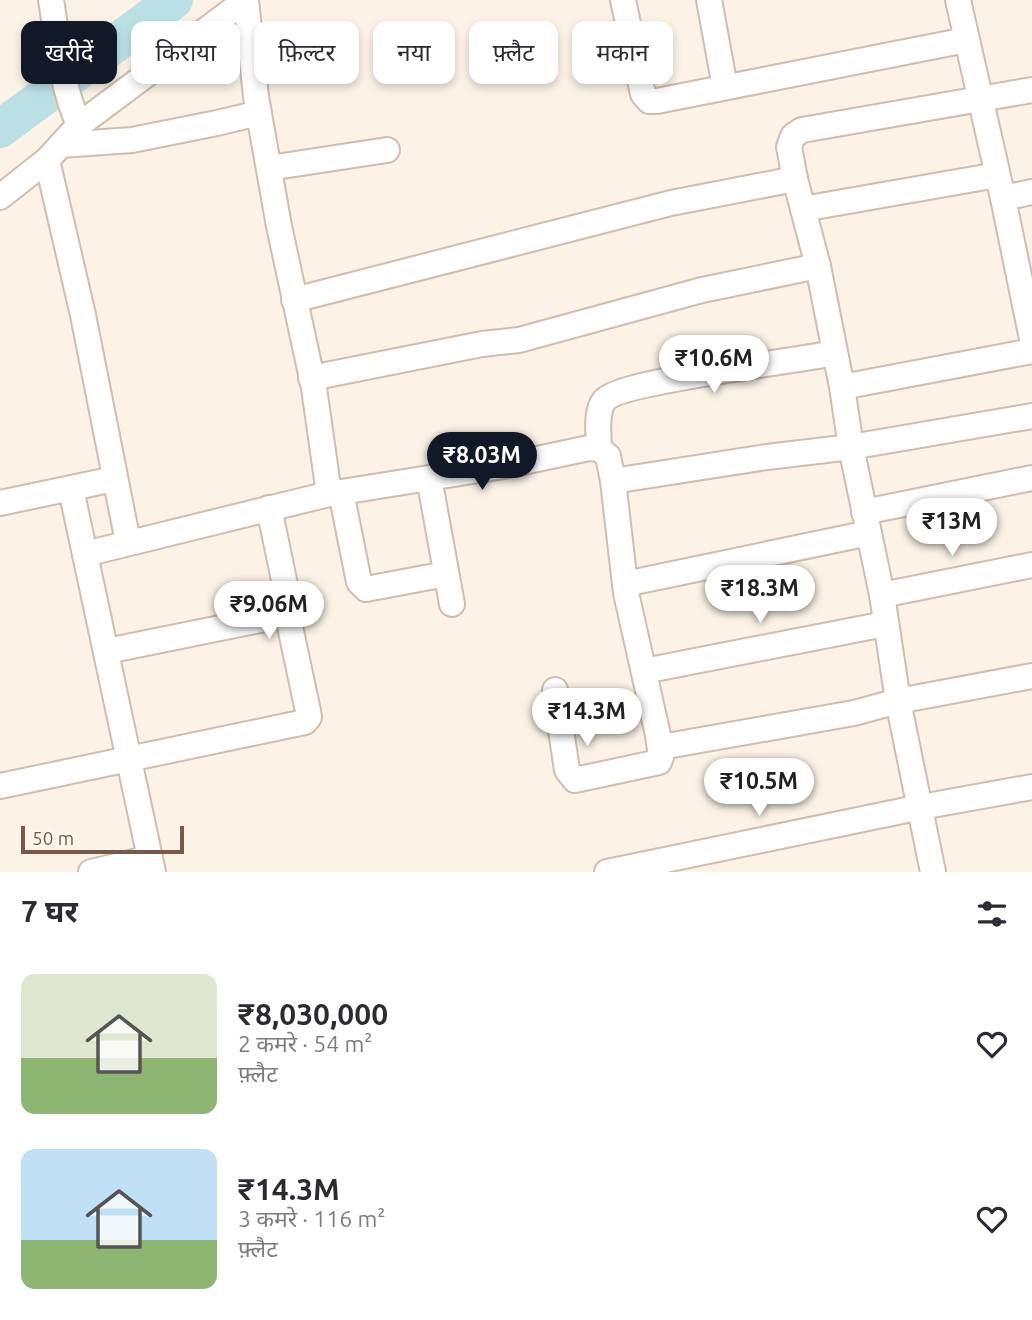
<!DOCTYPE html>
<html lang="hi">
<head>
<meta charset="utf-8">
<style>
	:root { --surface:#fff; --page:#f2f2f3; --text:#2b2b33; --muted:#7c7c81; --accent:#111827 }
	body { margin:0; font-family:Ubuntu,"Noto Sans Devanagari",sans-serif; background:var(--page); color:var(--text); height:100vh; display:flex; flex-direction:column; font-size:26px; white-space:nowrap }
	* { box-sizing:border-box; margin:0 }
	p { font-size:23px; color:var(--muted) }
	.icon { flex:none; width:38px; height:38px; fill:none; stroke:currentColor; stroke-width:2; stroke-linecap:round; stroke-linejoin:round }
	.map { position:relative; height:872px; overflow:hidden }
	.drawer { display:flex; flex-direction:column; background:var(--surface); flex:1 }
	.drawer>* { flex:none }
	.banner { position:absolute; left:21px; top:21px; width:990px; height:63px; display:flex; gap:14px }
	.scale { position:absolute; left:21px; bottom:18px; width:163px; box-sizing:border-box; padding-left:7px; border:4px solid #76594a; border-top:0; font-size:19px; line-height:24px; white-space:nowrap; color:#76594a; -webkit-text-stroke:5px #fff7ec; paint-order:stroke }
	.price { position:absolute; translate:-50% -60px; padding:0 16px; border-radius:24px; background:#fff; color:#222; font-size:23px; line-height:46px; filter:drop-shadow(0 2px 4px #0008) }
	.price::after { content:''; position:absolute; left:50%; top:42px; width:21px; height:16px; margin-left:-10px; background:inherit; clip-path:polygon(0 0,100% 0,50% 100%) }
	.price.on { background:var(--accent); color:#fff }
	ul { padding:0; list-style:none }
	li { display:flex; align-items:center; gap:21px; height:175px; padding:0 21px }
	li span { display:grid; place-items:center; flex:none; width:196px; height:140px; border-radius:14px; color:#555 }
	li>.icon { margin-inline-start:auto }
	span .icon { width:84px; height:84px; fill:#fffc; stroke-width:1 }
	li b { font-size:30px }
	h2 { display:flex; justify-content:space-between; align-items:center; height:84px; padding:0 21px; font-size:30px }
	.pill { padding:0 24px; border-radius:14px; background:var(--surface); box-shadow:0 4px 10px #0003; font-size:24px; line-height:63px }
	.pill.on { background:var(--accent); color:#fff }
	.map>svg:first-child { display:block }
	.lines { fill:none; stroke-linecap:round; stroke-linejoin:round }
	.river { stroke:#bae0e6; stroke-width:38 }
	.street-casing { stroke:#d0bdae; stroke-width:28 }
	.street { stroke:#fff; stroke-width:24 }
</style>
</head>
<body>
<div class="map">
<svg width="1032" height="872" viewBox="0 0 1032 872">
	<rect width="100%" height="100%" fill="#fcf3e6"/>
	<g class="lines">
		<polyline class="river" points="0,129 174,0"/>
		<g class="street-casing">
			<g id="street">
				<path d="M51 0C58 42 61 85 79 125"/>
				<polyline points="246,0 256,97 279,226 314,388 329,494"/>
				<polyline points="623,0 643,94 649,101 657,101 966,40"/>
				<polyline points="709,0 725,87"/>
				<polyline points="958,0 1003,198 1032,339"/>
				<polyline points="61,145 132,140 217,123 259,113"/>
				<polyline points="47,160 83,315 128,542"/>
				<polyline points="269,168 387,150"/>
				<polyline points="0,197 47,160 79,125 246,0"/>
				<polyline points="1003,198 1032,192"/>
				<polyline points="803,209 997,175"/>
				<polyline points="294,300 671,203 795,179"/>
				<polyline points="311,378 482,344 519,340 702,290 818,266"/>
				<polyline points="842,387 1032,351"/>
				<path d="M599 449C599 435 595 413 604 401 618 381 799 361 834 353"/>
				<polyline points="429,478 452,604"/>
				<polyline points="613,481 767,457 851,447 1032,416"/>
				<polyline points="71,489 153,872"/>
				<polyline points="341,492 359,582 366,589 446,574"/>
				<polyline points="0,503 114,479"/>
				<polyline points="864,512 1032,478"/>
				<polyline points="85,554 329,494 504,466 589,448 599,449 608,456 613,481 626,593 658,735 661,757 659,762 575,780 567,770 555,690"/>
				<polyline points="625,584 869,533"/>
				<polyline points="882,595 1032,565"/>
				<polyline points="107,651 260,620 286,608 288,599 269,508"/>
				<polyline points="644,671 885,624"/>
				<polyline points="661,747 854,713 898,701 1032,676"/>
				<polyline points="0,786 305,722 309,717 308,711 286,608"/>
				<polyline points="91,872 150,858"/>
				<polyline points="607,872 921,807 1032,787"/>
				<polyline points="933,872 898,701 882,595 851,447 842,387 818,266 795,179 789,147 793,136 802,130 1032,90"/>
			</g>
		</g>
		<use href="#street" class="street"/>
	</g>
</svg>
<div class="scale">50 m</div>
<b class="price" style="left:714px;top:395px">₹10.6M</b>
<b class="price on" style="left:482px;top:492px">₹8.03M</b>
<b class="price" style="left:952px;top:558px">₹13M</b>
<b class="price" style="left:760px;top:625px">₹18.3M</b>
<b class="price" style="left:269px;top:641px">₹9.06M</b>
<b class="price" style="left:587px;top:748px">₹14.3M</b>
<b class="price" style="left:759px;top:818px">₹10.5M</b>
<div class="banner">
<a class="pill on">खरीदें</a>
<a class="pill">किराया</a>
<a class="pill">फ़िल्टर</a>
<a class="pill">नया</a>
<a class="pill">फ़्लैट</a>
<a class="pill">मकान</a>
</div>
</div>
<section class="drawer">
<h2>7 घर<svg class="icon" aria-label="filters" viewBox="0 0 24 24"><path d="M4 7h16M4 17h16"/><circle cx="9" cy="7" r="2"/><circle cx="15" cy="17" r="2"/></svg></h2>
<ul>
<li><span style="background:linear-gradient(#dfe7d0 60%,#8fb573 0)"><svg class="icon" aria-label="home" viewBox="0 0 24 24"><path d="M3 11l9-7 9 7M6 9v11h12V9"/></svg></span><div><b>₹8,030,000</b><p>2 कमरे · 54 m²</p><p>फ़्लैट</p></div><svg class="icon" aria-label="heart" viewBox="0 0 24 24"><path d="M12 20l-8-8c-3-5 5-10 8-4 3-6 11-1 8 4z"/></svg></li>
<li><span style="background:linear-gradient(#bfe0f5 65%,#8fb573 0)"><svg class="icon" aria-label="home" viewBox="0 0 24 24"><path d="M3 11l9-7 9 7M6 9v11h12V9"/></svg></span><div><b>₹14.3M</b><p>3 कमरे · 116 m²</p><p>फ़्लैट</p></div><svg class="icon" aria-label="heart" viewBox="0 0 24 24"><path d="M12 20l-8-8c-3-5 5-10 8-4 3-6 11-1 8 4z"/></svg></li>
</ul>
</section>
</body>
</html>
